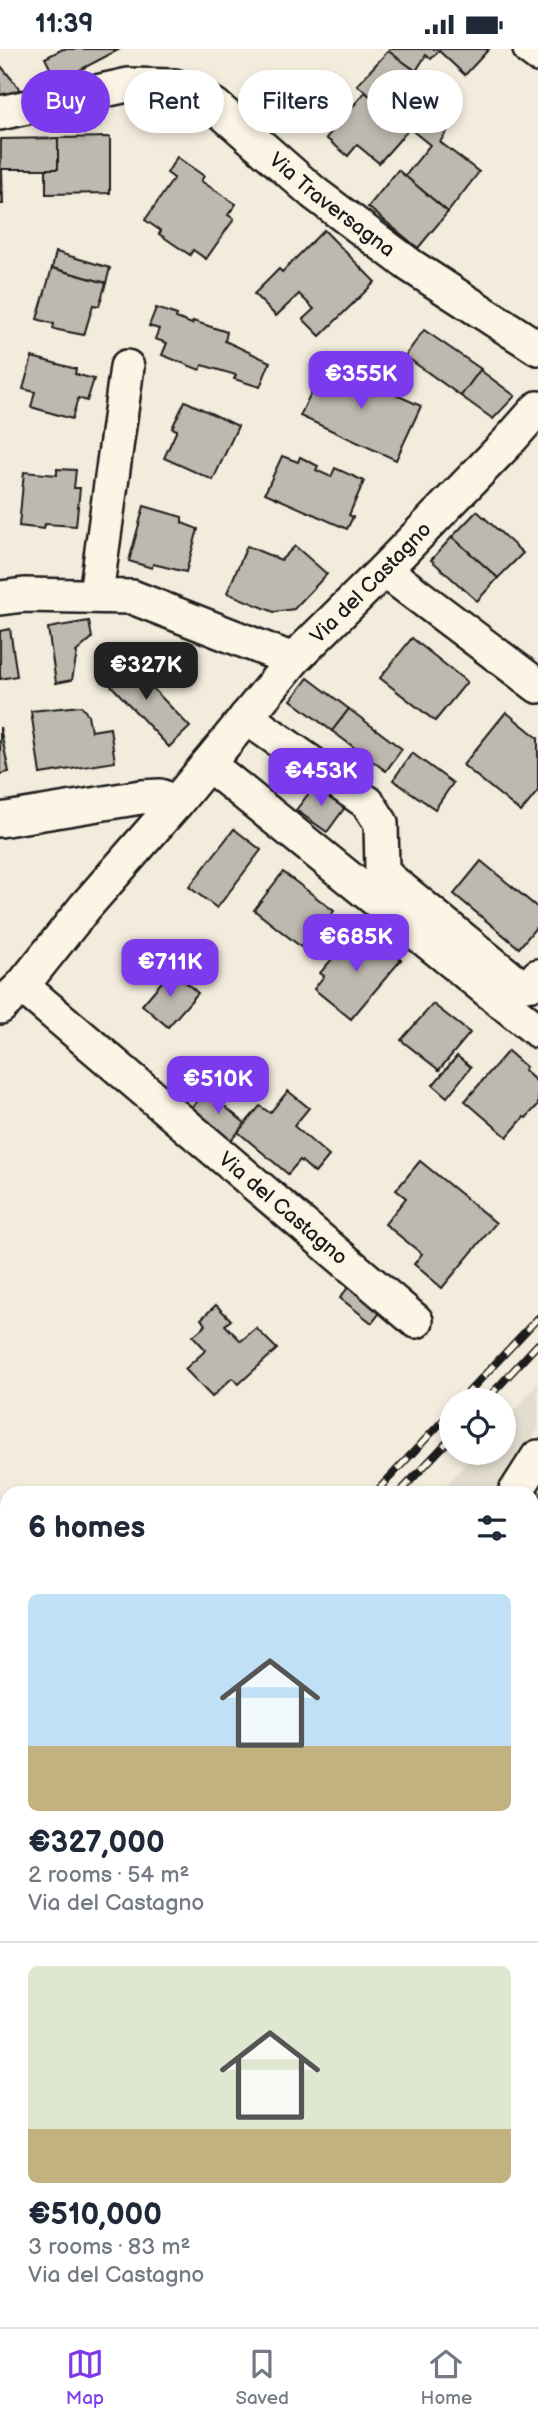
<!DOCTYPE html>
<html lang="en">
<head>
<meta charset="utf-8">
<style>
	:root { --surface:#fff; --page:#f2f2f3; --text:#1f2937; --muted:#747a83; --line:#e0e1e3; --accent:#7c3aed }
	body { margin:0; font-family:"Balsamiq Sans",sans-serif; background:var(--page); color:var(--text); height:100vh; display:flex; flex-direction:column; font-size:26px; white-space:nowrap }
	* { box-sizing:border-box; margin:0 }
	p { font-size:23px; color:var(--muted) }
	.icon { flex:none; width:38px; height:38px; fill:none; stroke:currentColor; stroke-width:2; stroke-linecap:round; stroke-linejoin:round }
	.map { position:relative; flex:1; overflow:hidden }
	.panel { position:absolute; left:0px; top:1437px; width:539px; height:842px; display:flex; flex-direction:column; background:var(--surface); border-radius:21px 21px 0 0; box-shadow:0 4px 10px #0003 }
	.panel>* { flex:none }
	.banner { position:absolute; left:21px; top:21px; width:497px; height:63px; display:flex; gap:14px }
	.fabs { position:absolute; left:439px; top:1339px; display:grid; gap:14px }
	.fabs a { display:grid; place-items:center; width:77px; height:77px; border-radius:50%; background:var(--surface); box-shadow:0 4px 10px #0003; font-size:35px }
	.price { position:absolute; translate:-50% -60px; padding:0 16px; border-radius:14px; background:var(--accent); color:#fff; font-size:23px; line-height:46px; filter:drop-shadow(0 2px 4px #0008) }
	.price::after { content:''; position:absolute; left:50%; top:42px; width:21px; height:16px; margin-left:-10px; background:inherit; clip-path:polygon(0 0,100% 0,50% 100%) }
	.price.current { background:#222; color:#fff }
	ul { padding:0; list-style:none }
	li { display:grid; align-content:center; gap:14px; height:371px; padding:0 28px }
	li+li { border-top:2px solid var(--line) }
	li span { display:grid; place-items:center; height:217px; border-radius:10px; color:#555 }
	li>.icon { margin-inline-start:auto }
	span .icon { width:126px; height:126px; fill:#fffc; stroke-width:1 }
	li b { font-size:30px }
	h2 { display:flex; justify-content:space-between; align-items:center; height:84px; padding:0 28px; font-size:30px }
	.chip { padding:0 24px; border-radius:32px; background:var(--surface); box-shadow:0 4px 10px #0003; font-size:24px; line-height:63px }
	.chip.current { background:var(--accent); color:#fff }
	.status { display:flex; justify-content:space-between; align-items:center; height:49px; padding:0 35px; background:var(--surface); direction:ltr }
	.status svg { height:19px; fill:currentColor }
	.tab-bar { display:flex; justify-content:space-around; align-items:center; height:98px; border-top:2px solid var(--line); background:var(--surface); font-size:19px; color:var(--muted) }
	.tab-bar a { display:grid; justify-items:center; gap:4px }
	.tab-bar .current { color:var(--accent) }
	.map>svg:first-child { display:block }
	.built { fill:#e3ddcf }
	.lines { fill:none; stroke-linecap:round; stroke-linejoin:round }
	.stream { stroke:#716e68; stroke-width:10 }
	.building { fill:#beb9ae; stroke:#1c1c1c; stroke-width:2 }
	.minor-casing { stroke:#1c1c1c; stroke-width:38 }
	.minor { stroke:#fcf5e5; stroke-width:33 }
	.rail-casing { stroke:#1c1c1c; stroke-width:8 }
	.rail { stroke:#fcf5e5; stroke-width:5; stroke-dasharray:16; stroke-linecap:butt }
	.labels { text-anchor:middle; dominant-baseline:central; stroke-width:5; stroke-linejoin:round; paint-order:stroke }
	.street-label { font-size:21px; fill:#1c1c1c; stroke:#fcf5e5 }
</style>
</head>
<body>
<div class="status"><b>11:39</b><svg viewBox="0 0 49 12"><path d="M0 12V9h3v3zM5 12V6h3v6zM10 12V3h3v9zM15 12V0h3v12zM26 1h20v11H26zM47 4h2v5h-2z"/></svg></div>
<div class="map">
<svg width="538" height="2278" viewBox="0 0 538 2278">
	<rect width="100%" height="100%" fill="#f3ecdd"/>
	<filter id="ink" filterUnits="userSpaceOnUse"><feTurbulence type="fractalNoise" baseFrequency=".0143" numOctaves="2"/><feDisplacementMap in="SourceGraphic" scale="14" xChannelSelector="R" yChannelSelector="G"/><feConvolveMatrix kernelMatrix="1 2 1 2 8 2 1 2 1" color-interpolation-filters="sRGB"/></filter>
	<g filter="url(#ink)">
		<polygon class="built" points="538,1335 538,1381 495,1444 439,1444 476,1404 504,1404 504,1373"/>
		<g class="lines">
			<g class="stream">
				<polyline points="532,1456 538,1446"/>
				<polyline points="0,1645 7,1644"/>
			</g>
		</g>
		<g class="building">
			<polygon points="63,0 120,0 57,33 45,9"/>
			<polygon points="390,0 489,0 465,26 439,2 431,10 426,6 416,22 388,2"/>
			<polygon points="388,2 416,22 387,61 357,36"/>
			<polygon points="0,16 20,40 0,51"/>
			<polygon points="365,43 409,80 379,114 357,96 348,107 326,89"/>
			<polygon points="426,49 454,72 440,93 479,123 448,163 405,127 430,96 404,75"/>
			<polygon points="110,88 110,144 46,145 46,120 58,120 58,89"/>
			<polygon points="58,89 58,120 2,120 3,155 0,155 1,90"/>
			<polygon points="177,108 204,127 201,132 236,155 228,166 234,170 206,210 193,201 190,206 159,185 161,182 145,171 174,129 167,124"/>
			<polygon points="398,121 448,163 418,199 368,158"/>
			<polygon points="324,181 375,233 320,287 303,270 314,260 299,245 276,267 254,245 279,220 282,223"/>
			<polygon points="56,203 110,219 106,234 52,219"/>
			<polygon points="52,219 106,234 99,257 93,256 84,286 53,280 54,275 37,270"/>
			<polygon points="156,259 177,266 176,269 192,275 193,272 227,283 225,292 270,313 260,338 234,330 236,326 202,316 200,321 162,306 167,294 155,290 159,280 149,277"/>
			<polygon points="424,281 481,320 461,347 405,307"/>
			<polygon points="32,308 76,320 75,325 94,330 87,352 78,349 72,370 31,358 35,343 23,340"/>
			<polygon points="325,314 421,357 396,411 300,367"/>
			<polygon points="480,321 515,347 493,370 461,347"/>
			<polygon points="185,352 238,377 213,431 164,409 177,381 172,379"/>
			<polygon points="282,407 298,413 300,408 318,417 316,421 331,428 335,419 364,432 349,466 353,468 347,480 265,444"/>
			<polygon points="57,420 76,421 74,439 80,439 76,477 45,475 44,480 19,477 24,423 57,426"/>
			<polygon points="144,457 182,468 182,474 198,480 186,523 153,515 152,519 129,512"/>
			<polygon points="477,462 523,504 498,529 452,488"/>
			<polygon points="452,488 498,529 477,552 431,511"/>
			<polygon points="247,497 281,511 295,497 327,525 294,560 274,563 227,544"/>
			<polygon points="89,572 92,589 76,603 77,604 72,631 56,634 48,579"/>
			<polygon points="10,580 17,627 0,630 0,582"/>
			<polygon points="412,589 467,633 435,672 380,629"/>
			<polygon points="122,607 190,678 169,698 102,627"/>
			<polygon points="308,629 349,660 332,682 291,651"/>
			<polygon points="81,657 88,666 91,682 110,679 115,713 40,725 31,662"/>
			<polygon points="349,660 402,700 386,722 332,682"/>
			<polygon points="506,663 538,689 538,742 521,763 463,716"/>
			<polygon points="0,678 9,723 0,725"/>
			<polygon points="412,704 453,734 435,760 393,731"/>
			<polygon points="316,735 346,757 327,783 296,761"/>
			<polygon points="234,780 261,801 217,859 189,838"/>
			<polygon points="481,812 538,859 538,876 519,899 454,845"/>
			<polygon points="283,823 334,862 305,901 254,861"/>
			<polygon points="354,884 367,895 372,888 401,911 351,970 314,940 324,927 320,924"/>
			<polygon points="172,921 198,944 168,978 142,956"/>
			<polygon points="433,955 470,984 439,1021 401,991"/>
			<polygon points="508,1002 526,1018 524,1021 538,1034 538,1056 526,1069 524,1068 507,1088 465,1052"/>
			<polygon points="457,1007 471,1018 447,1048 433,1036"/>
			<polygon points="206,1042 246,1075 230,1092 190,1061"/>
			<polygon points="288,1042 309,1059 294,1077 329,1107 315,1124 300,1111 288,1125 238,1083 260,1057 270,1064"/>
			<polygon points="420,1112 496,1174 442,1239 414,1215 422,1205 385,1175 406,1149 396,1141"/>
			<polygon points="353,1232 385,1257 372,1274 340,1249"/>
			<polygon points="216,1256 231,1271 225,1276 241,1292 256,1279 277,1300 239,1335 232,1329 212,1348 185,1320 206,1301 193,1287 206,1276 201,1270"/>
			<polygon points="538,1473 538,1516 532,1511 532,1481"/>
			<polygon points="534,1704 538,1708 538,1733 532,1739"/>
			<polygon points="538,1733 538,1795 532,1801 532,1739"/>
			<polygon points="538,1795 538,1811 532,1816 532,1801"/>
			<polygon points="538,1811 538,1892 532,1898 532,1816"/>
			<polygon points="538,1892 538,1948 532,1941 532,1898"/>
			<polygon points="538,2051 538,2104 532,2096 532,2056"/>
		</g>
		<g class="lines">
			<g class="minor-casing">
				<g id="minor">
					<polyline points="530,0 538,6"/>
					<path id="s1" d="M0 64 128 36 174 37 191 43 215 57 314 144 411 217 538 299"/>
					<polyline points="384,521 538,637"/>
					<polyline points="96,545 127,318"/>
					<polyline points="0,549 24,546 132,548 293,611"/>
					<polyline points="246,668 368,754 381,774 382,820 388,829 519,936 533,934 538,927"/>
					<polyline points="208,715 538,982"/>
					<polyline points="0,771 141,748 160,747 176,754"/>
					<path id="s2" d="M22 937 416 1272"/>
					<path id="s3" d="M0 958 22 937 85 858 176 754 293 611 384 521 507 394 538 359"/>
					<polyline points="515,1444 538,1408"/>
					<polyline points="0,1935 7,1928"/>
				</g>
			</g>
			<use href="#minor" class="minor"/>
			<g class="rail-casing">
				<g id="rail">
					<polyline points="461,1351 538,1269"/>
					<polyline points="486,1351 538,1295"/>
					<polyline points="375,1444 452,1362"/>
					<polyline points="399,1444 452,1388"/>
					<polyline points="0,1846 7,1838"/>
					<polyline points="0,1871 7,1863"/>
				</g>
			</g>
			<use href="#rail" class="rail"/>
		</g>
	</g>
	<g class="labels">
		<g class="street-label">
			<text stroke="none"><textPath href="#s1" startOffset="376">Via Traversagna</textPath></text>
			<text stroke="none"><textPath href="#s3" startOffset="564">Via del Castagno</textPath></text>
			<text stroke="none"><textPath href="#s2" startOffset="343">Via del Castagno</textPath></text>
		</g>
	</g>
</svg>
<div class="fabs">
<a><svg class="icon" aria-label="locate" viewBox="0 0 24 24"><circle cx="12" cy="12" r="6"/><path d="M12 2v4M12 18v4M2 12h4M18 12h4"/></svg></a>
</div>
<b class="price" style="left:361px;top:362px">€355K</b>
<b class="price current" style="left:146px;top:653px">€327K</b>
<b class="price" style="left:321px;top:759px">€453K</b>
<b class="price" style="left:356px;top:925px">€685K</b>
<b class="price" style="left:170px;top:950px">€711K</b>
<b class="price" style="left:218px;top:1067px">€510K</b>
<div class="banner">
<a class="chip current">Buy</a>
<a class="chip">Rent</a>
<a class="chip">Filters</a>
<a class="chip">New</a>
</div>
<section class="panel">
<h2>6 homes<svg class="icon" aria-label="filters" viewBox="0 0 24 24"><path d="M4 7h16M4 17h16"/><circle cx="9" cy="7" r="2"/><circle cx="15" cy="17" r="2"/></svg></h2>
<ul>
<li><span style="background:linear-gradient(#bfe0f5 70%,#c2b280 0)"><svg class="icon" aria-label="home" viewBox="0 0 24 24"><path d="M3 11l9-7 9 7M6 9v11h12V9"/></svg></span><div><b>€327,000</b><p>2 rooms · 54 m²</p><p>Via del Castagno</p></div></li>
<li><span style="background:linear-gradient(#dfe7d0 75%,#c2b280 0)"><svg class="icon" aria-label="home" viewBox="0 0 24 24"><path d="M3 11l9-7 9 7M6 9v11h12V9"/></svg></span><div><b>€510,000</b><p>3 rooms · 83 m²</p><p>Via del Castagno</p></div></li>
</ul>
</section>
</div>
<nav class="tab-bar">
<a class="current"><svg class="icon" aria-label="map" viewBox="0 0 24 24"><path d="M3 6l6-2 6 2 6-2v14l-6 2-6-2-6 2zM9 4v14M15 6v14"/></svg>Map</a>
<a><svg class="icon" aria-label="saved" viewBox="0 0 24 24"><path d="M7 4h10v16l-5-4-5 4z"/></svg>Saved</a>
<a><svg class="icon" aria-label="home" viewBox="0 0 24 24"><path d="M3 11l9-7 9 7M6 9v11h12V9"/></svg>Home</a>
</nav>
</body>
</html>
